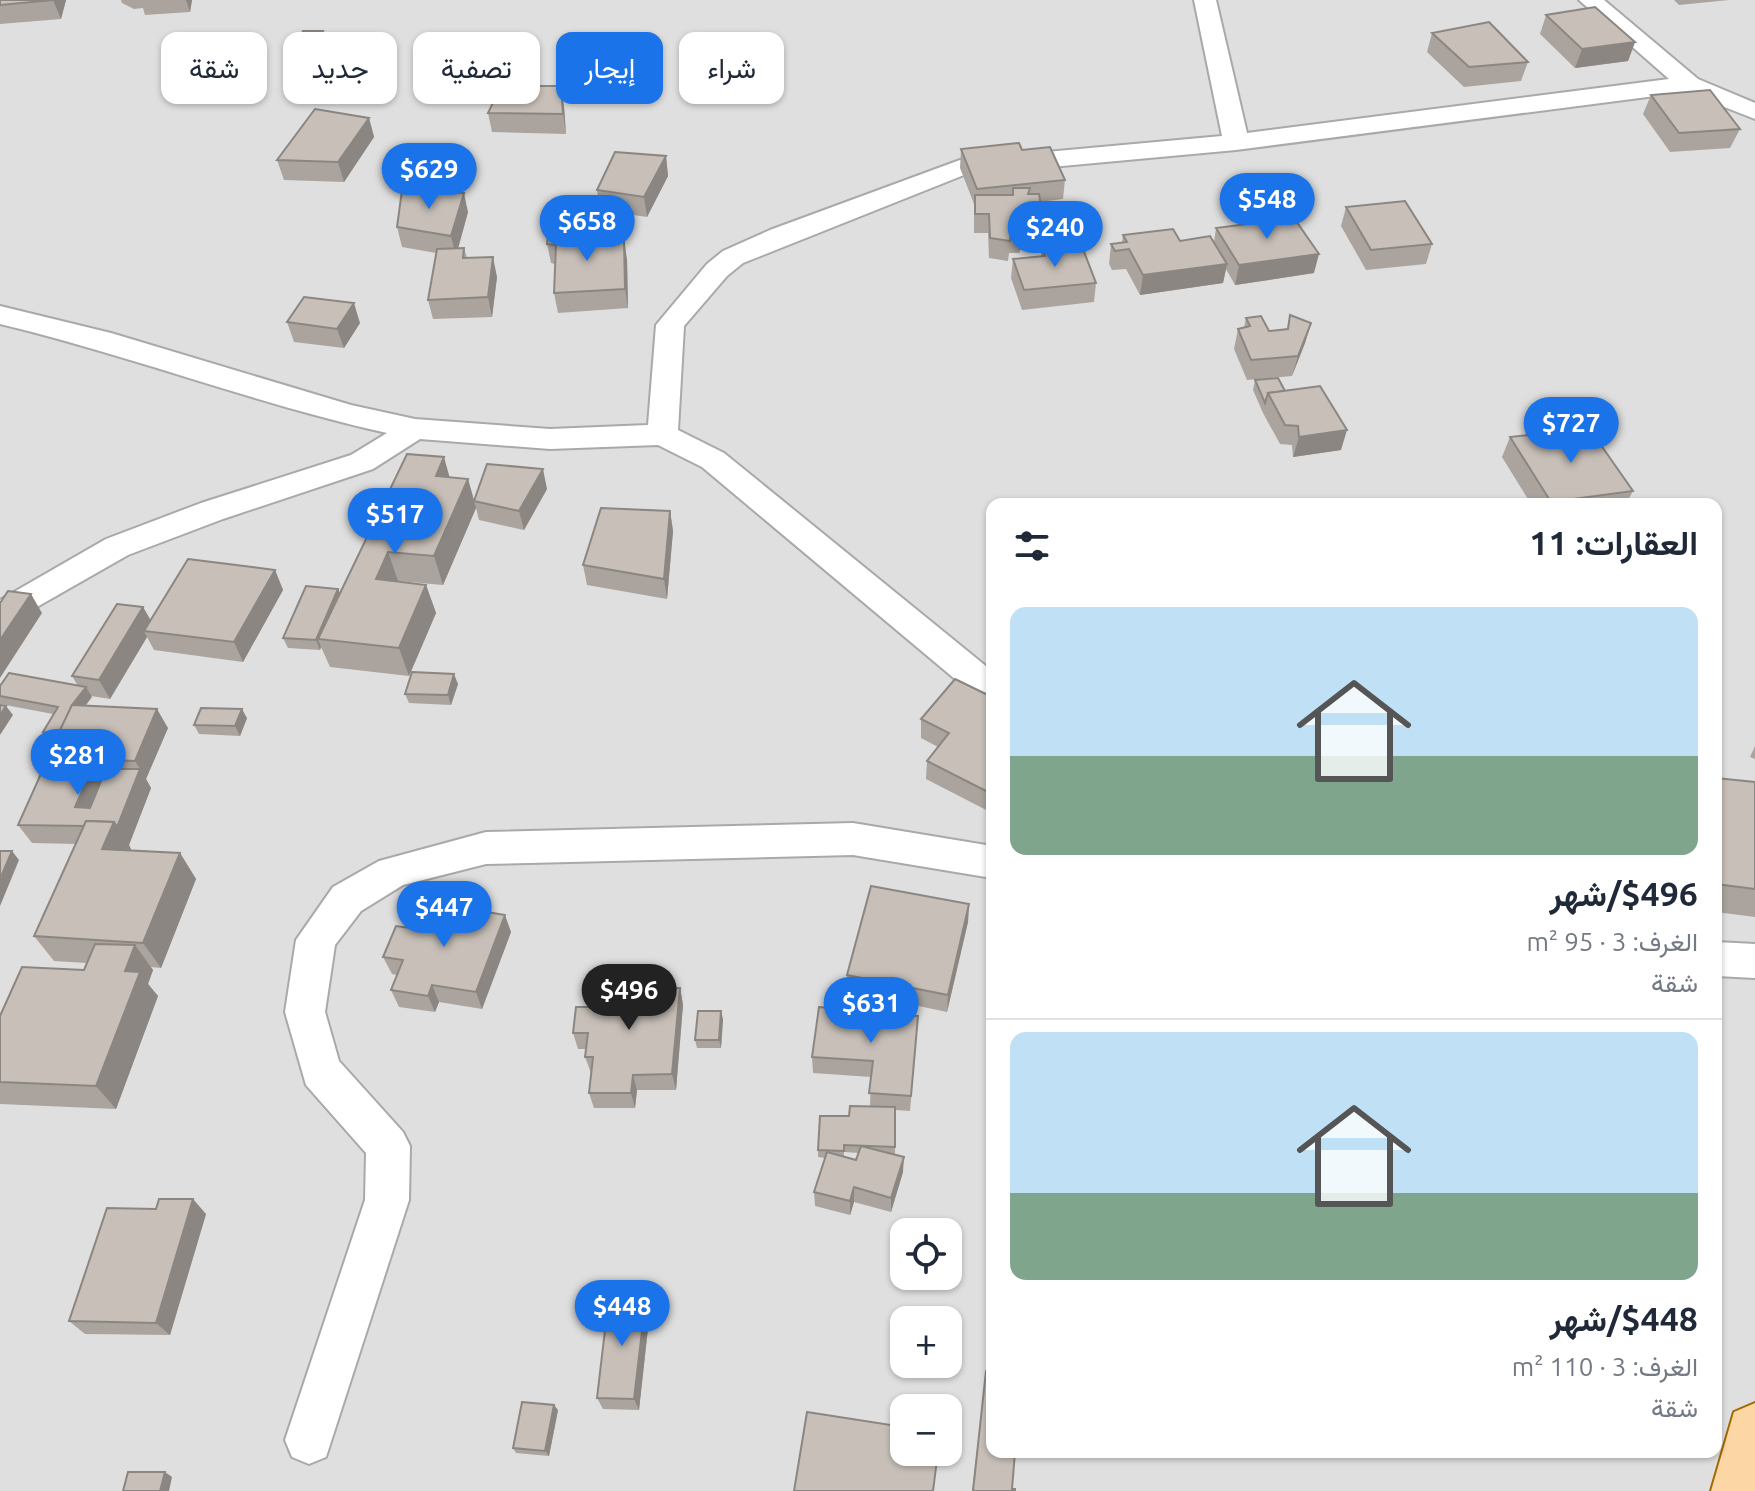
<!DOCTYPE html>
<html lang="ar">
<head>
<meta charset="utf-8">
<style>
	:root { --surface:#fff; --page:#f6f6f7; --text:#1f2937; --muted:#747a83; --line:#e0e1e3; --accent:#1a73e8 }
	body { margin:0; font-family:Ubuntu,Vazirmatn,sans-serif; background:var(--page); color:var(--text); direction:rtl; height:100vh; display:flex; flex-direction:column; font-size:30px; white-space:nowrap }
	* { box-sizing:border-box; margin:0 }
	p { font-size:26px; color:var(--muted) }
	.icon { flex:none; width:44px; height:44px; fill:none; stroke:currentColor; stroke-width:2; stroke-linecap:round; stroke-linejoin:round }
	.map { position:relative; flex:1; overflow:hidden; direction:ltr }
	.panel { position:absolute; left:986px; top:498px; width:736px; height:960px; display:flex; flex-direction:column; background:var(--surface); border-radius:16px; box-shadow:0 2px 6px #0004; direction:rtl }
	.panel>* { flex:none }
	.guide { position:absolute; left:24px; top:32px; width:760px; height:72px; direction:rtl; display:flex; gap:16px }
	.tools { position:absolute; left:890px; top:1218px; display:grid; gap:16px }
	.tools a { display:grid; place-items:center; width:72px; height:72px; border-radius:16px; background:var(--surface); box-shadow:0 2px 6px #0004; font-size:40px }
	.price { position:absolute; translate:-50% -68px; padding:0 18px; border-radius:28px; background:var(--accent); color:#fff; font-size:26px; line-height:52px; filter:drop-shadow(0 2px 4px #0008) }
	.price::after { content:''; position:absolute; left:50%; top:48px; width:24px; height:18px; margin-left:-12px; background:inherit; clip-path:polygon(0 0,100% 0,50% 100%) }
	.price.selected { background:#222; color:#fff }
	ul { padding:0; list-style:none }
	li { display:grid; align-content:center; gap:16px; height:424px; padding:0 24px }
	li+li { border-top:2px solid var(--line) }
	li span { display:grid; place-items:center; height:248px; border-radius:16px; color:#555 }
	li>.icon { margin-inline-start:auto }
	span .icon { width:144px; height:144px; fill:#fffc; stroke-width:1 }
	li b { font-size:34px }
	h2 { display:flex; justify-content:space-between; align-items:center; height:96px; padding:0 24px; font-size:34px }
	.pill { padding:0 28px; border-radius:16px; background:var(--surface); box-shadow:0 2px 6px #0004; font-size:28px; line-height:72px }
	.pill.selected { background:var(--accent); color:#fff }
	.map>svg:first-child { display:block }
	.residential { fill:#e0dfdf; fill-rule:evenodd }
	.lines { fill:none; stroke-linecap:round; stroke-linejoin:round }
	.minor-casing { stroke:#a9a9a9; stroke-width:4 }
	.primary-casing { stroke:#a06b00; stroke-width:4 }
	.minor { fill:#fff; fill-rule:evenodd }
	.primary { fill:#fcd6a4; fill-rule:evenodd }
	.wall { fill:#aba49e; fill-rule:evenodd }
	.shaded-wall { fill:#8b8681 }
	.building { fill:#c7bfb8; stroke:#8b8681; stroke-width:2 }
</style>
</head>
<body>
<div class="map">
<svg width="1755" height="1491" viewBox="0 0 1755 1491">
	<rect width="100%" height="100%" fill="#f2efe9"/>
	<path class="residential" d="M0 0H1755V1491H0ZM992 504H1716V1452H992ZM904 1232H948V1276H904ZM904 1320H948V1364H904ZM904 1408H948V1452H904Z"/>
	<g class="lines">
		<g class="minor-casing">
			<g id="minor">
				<path d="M1194 0H1216L1247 133 1669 79 1579 0H1604L1698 79 1755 103V119L1686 92 1236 150 964 175 743 263 727 276 684 326 678 430 724 453 992 671V704L980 700 702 467 658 445 550 449 420 439 373 469 223 519 128 555 0 628V600L106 539 201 503 351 455 387 433C256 404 130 355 0 324V306L111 333 351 405 415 419 550 429 648 425 656 325 707 264 723 251 770 230 960 160 1222 136Z"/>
				<polygon points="853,823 992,846 992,878 853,855 486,864 403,885 361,911 335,945 325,1012 339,1061 403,1132 410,1146 409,1200 326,1457 309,1464 292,1457 285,1440 365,1200 366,1153 306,1085 285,1012 296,940 333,887 379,861 486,832"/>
				<polygon points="1716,942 1755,944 1755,978 1716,976"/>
			</g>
		</g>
		<g class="primary-casing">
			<polygon id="primary" points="1755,1403 1755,1491 1711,1491 1734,1412"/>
		</g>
		<use href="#minor" class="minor"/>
		<use href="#primary" class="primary"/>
	</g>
	<g class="wall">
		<polygon points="0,0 66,0 61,19 0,24"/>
		<polygon points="121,0 192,0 190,12 145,15 143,8 134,9 122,3"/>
		<polygon points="1674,0 1729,0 1679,5"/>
		<polygon points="1546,15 1635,42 1628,61 1575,68 1540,34"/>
		<polygon points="323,31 326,41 317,58 297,58 295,48"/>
		<polygon points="1432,33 1528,62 1521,81 1464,87 1427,52"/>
		<polygon points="1651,95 1740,129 1730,148 1670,152 1643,114"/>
		<polygon points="564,106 566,134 492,132 488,113"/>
		<polygon points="369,118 374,137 344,182 284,180 277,160"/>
		<polygon points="961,149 1022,150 1065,180 1063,199 1040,202 1044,224 1042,243 1022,243 1019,253 1009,253 1008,261 989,258 988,233 974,233 974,204 960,168"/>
		<polygon points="666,156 668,176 647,217 600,210 597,190"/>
		<polygon points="1346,207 1432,244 1426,264 1366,270 1341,226"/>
		<polygon points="468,212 458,248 464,248 467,258 497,277 492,317 433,319 428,300 436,253 402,247 397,227"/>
		<polygon points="1216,228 1314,273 1235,285 1226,269 1223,283 1140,295 1126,269 1112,270 1109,264 1111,244 1122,243 1123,235 1180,241 1214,242"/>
		<polygon points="590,232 592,242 627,259 628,308 558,313 554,293 555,264 551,263 547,244"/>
		<polygon points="1042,249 1067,251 1096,283 1094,302 1022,310 1011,278 1013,259 1041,256"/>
		<polygon points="1290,315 1311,323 1305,343 1292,376 1247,380 1234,349 1238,329 1244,328 1246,318 1269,331 1287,329"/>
		<polygon points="287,322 360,323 344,348 294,342"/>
		<polygon points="1255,380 1285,391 1341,450 1293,457 1292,445 1280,444 1263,413 1253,390"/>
		<polygon points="1510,437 1633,491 1626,504 1531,504 1502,457"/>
		<polygon points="450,478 468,479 474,500 547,489 524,530 479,520 476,508 443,585 398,581 398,582 426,585 436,613 409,676 330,667 321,647 320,650 288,648 283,638 338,589 340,593"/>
		<polygon points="670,511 673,531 667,599 587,585 583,565"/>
		<polygon points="275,570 283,590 243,662 154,650 147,637 110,699 91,696 85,706 168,728 146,779 151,788 129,845 131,850 180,853 196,879 161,968 151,967 153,970 148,984 158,996 116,1109 0,1104 0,1016 84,970 87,963 54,961 34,936 76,844 32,843 18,825 54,767 47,757 55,742 50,741 43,732 53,714 0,704 0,686 78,686 72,676 143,607 150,620"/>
		<polygon points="458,684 451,705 409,703 405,694"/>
		<polygon points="992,697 992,813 926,779 927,761 938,747 921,738 921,719"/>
		<polygon points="247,718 240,736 199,734 194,725"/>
		<polygon points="1755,746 1755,759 1750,757"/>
		<polygon points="1716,778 1755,782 1755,917 1716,912"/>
		<polygon points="969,904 968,922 947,1012 847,991 847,975"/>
		<polygon points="417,929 511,932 482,1009 439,1002 435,1012 399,1007 391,990 397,975 392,974 383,957"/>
		<polygon points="667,988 680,988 683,1005 676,1090 637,1090 635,1108 594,1108 589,1093 591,1073 585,1057 586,1049 578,1049 573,1033 591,1007"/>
		<polygon points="723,1019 721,1048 697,1048 695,1040"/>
		<path d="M917 1032 910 1111 895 1110V1154H891L903 1172 891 1212 854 1202 850 1215 815 1206 814 1192 825 1158 818 1157V1150L849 1116 870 1106 871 1077 813 1073 812 1057ZM844 1152 859 1153 856 1160 844 1157Z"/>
		<polygon points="206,1214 170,1335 85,1334 69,1321"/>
		<polygon points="650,1310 639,1410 603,1409 597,1398"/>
		<polygon points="986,1371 1012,1489 1015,1491 972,1491"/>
		<polygon points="558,1410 549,1456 516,1453 513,1448"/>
	</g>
	<g class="shaded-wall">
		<polygon points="53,0 66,0 61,19"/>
		<polygon points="186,0 192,0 190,12"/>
		<polygon points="323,31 326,41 317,58 314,49"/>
		<polygon points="1635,42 1628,61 1575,68 1582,49"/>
		<polygon points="561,86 564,106 566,134 563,114"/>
		<polygon points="369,118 374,137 344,182 338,162"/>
		<polygon points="666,156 668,176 647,217 644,197"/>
		<polygon points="464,193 468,212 456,256 451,236"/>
		<polygon points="1024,224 1022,243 1019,253 1021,234"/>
		<polygon points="624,240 627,259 628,308 625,289"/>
		<polygon points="1319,254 1314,273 1235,285 1239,265"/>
		<polygon points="493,257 497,277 492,317 488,297"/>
		<polygon points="1227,264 1223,283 1140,295 1143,275"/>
		<polygon points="354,303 360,323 344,348 337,329"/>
		<polygon points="1311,323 1305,343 1292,376 1298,356"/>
		<polygon points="1347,430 1341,450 1293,457 1299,437"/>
		<polygon points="444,457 452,486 436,476"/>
		<polygon points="543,469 547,489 524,530 519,511"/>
		<polygon points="468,479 476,508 443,585 434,556"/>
		<polygon points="670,511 673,531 667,599 664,579"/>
		<polygon points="388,552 398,581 386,608 376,579"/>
		<polygon points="275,570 283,590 243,662 234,642"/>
		<polygon points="426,585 436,613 409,676 399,648"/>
		<polygon points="338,589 342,598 318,639 321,647 320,650 316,640"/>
		<polygon points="31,594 42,613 0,678 0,640"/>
		<polygon points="143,607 154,626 144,631 147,637 110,699 99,680"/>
		<polygon points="454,674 458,684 451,705 448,695"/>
		<polygon points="86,687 92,697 78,716 70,709"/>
		<polygon points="6,706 13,715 0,735 0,715"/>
		<polygon points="157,709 168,728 146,779 151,788 129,845 131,849 120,875 102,849 140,769 135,761"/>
		<polygon points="242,709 247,718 240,736 235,726"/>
		<polygon points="92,768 104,786 88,825 75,807"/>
		<polygon points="12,851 19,860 0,906 0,879"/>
		<polygon points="180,853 196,879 161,968 143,943"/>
		<polygon points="969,904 968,922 947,1012 948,995"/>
		<polygon points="505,915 511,932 482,1009 476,992"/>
		<polygon points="135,945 153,970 148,984 158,996 116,1109 96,1086 125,971"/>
		<polygon points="432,985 439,1002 435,1012 428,996"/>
		<polygon points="680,988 683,1005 676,1090 672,1074"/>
		<polygon points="721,1011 723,1019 721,1048 719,1040"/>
		<polygon points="633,1075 637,1090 635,1108 631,1093"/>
		<polygon points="904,1157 903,1172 891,1212 891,1198"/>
		<polygon points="854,1187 854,1202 850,1215 850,1201"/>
		<polygon points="193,1199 206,1214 170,1335 156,1323"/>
		<polygon points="646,1297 650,1310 639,1410 634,1399"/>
		<polygon points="554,1405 558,1410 549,1456 545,1451"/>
		<polygon points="165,1472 172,1477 169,1491 160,1491"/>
	</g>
	<g class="building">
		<polygon points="0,0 53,0 0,5"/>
		<polygon points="1595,7 1635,42 1582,49 1546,15"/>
		<polygon points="1489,22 1528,62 1469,67 1432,33"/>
		<polygon points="303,31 323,31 314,49 295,48"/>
		<polygon points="501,86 561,86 563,114 488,113"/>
		<polygon points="1710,90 1740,129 1679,133 1651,95"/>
		<polygon points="315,109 369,118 338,162 277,160"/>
		<polygon points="1019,143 1022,150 1050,147 1065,180 977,189 961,149"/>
		<polygon points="615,152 666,156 644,197 597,190"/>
		<polygon points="1013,188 1030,188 1028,194 1039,194 1044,224 1024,224 1021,234 1011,233 1010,241 990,238 989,214 975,214 975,195 1013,195"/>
		<polygon points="402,190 464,193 451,236 397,227"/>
		<polygon points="1405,201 1432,244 1371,250 1346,207"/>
		<polygon points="1294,218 1319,254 1239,265 1216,228"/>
		<polygon points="1173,229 1180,241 1210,236 1227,264 1143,275 1129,249 1115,251 1111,244 1127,242 1123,235"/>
		<polygon points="590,232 590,242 624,240 625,289 554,293 556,245 547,244 548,234"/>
		<polygon points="1065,247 1067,251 1083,249 1096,283 1024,290 1013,259 1045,256 1042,249"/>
		<polygon points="464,248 463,258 493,257 488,297 428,300 437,249"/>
		<polygon points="304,297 354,303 337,329 287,322"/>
		<polygon points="1290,315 1311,323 1298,356 1251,360 1238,329 1250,326 1246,318 1261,316 1269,331 1288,329"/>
		<polygon points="1278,378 1285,391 1268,393 1265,403 1255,380"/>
		<polygon points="1320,386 1347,430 1299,437 1298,426 1285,425 1268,393"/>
		<polygon points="1589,428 1633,491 1551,502 1510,437"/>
		<polygon points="407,454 444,457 436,476 468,479 434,556 388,552 376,579 426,585 399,648 318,639"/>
		<polygon points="487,464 543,469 519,511 474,501"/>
		<polygon points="601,508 670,511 664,579 583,565"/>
		<polygon points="188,559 275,570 234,642 144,631"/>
		<polygon points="306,586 338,589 316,640 283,638"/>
		<polygon points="8,591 31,594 0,640 0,603"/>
		<polygon points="117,604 143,607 99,680 72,676"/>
		<polygon points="412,672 454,674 448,695 405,694"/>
		<polygon points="9,673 86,687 72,705 59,734 43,732 58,707 0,696 0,686"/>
		<polygon points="955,679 992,697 992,794 927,761 949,733 921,719"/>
		<polygon points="0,705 6,706 0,715"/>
		<polygon points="72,705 157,709 135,761 47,757"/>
		<polygon points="201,708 242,709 235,726 194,725"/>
		<polygon points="44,767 92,768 75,807 90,808 106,769 140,769 117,827 114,822 86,821 84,826 18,825"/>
		<polygon points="1716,778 1755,782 1755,889 1716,884"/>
		<polygon points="86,821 114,822 102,849 180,853 143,943 34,936"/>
		<polygon points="0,851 12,851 0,879"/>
		<polygon points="871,886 969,904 948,995 847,975"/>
		<polygon points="428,902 505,915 476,992 432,985 428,996 391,990 403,960 383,957 396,926 417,929"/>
		<polygon points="95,944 135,945 125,971 140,972 96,1086 0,1082 0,1016 22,967 84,970"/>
		<polygon points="620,975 665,975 663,988 680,988 672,1074 633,1075 631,1093 589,1093 593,1057 585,1057 588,1033 573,1033 576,1007 591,1007 594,988 618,988"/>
		<polygon points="819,1007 918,1016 911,1096 869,1093 873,1061 812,1057"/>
		<polygon points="698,1011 721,1011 719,1040 695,1040"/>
		<polygon points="850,1106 895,1107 895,1147 844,1145 844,1151 818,1150 820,1116 849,1116"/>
		<polygon points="861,1146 904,1157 891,1198 854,1187 850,1201 814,1192 827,1152 856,1160"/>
		<polygon points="159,1199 193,1199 156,1323 69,1321 107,1208 156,1209"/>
		<polygon points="609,1296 646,1297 634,1399 597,1398"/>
		<polygon points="986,1371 992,1372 992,1452 1015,1452 1012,1489 1015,1489 1015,1491 973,1491"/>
		<polygon points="522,1402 554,1405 545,1451 513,1448"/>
		<polygon points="807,1412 904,1427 904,1452 938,1452 933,1491 794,1491"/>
		<polygon points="128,1472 165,1472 160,1491 123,1491"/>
	</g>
</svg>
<div class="tools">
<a><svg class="icon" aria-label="locate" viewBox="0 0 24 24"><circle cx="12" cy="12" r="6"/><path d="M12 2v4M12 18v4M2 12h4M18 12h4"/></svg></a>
<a>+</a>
<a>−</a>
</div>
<b class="price" style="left:429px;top:211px">$629</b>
<b class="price" style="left:1267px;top:241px">$548</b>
<b class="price" style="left:587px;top:263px">$658</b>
<b class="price" style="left:1055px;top:269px">$240</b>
<b class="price" style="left:1571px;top:465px">$727</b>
<b class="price" style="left:395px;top:556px">$517</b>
<b class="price" style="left:78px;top:797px">$281</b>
<b class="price" style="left:444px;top:949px">$447</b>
<b class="price selected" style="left:629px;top:1032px">$496</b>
<b class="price" style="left:871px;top:1045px">$631</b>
<b class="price" style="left:622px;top:1348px">$448</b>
<div class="guide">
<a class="pill">شراء</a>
<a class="pill selected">إيجار</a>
<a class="pill">تصفية</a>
<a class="pill">جديد</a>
<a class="pill">شقة</a>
</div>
<section class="panel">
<h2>العقارات: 11<svg class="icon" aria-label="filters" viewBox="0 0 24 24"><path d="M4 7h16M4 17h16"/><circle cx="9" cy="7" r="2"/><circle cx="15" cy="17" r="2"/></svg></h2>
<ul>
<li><span style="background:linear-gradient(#bfe0f5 60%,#7fa58c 0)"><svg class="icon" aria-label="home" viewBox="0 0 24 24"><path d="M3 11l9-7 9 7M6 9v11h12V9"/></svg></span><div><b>$496/شهر</b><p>الغرف: 3 · 95 m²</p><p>شقة</p></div></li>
<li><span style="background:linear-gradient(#bfe0f5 65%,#7fa58c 0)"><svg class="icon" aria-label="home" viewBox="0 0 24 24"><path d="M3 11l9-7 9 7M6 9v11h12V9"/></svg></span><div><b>$448/شهر</b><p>الغرف: 3 · 110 m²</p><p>شقة</p></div></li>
</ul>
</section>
</div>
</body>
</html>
